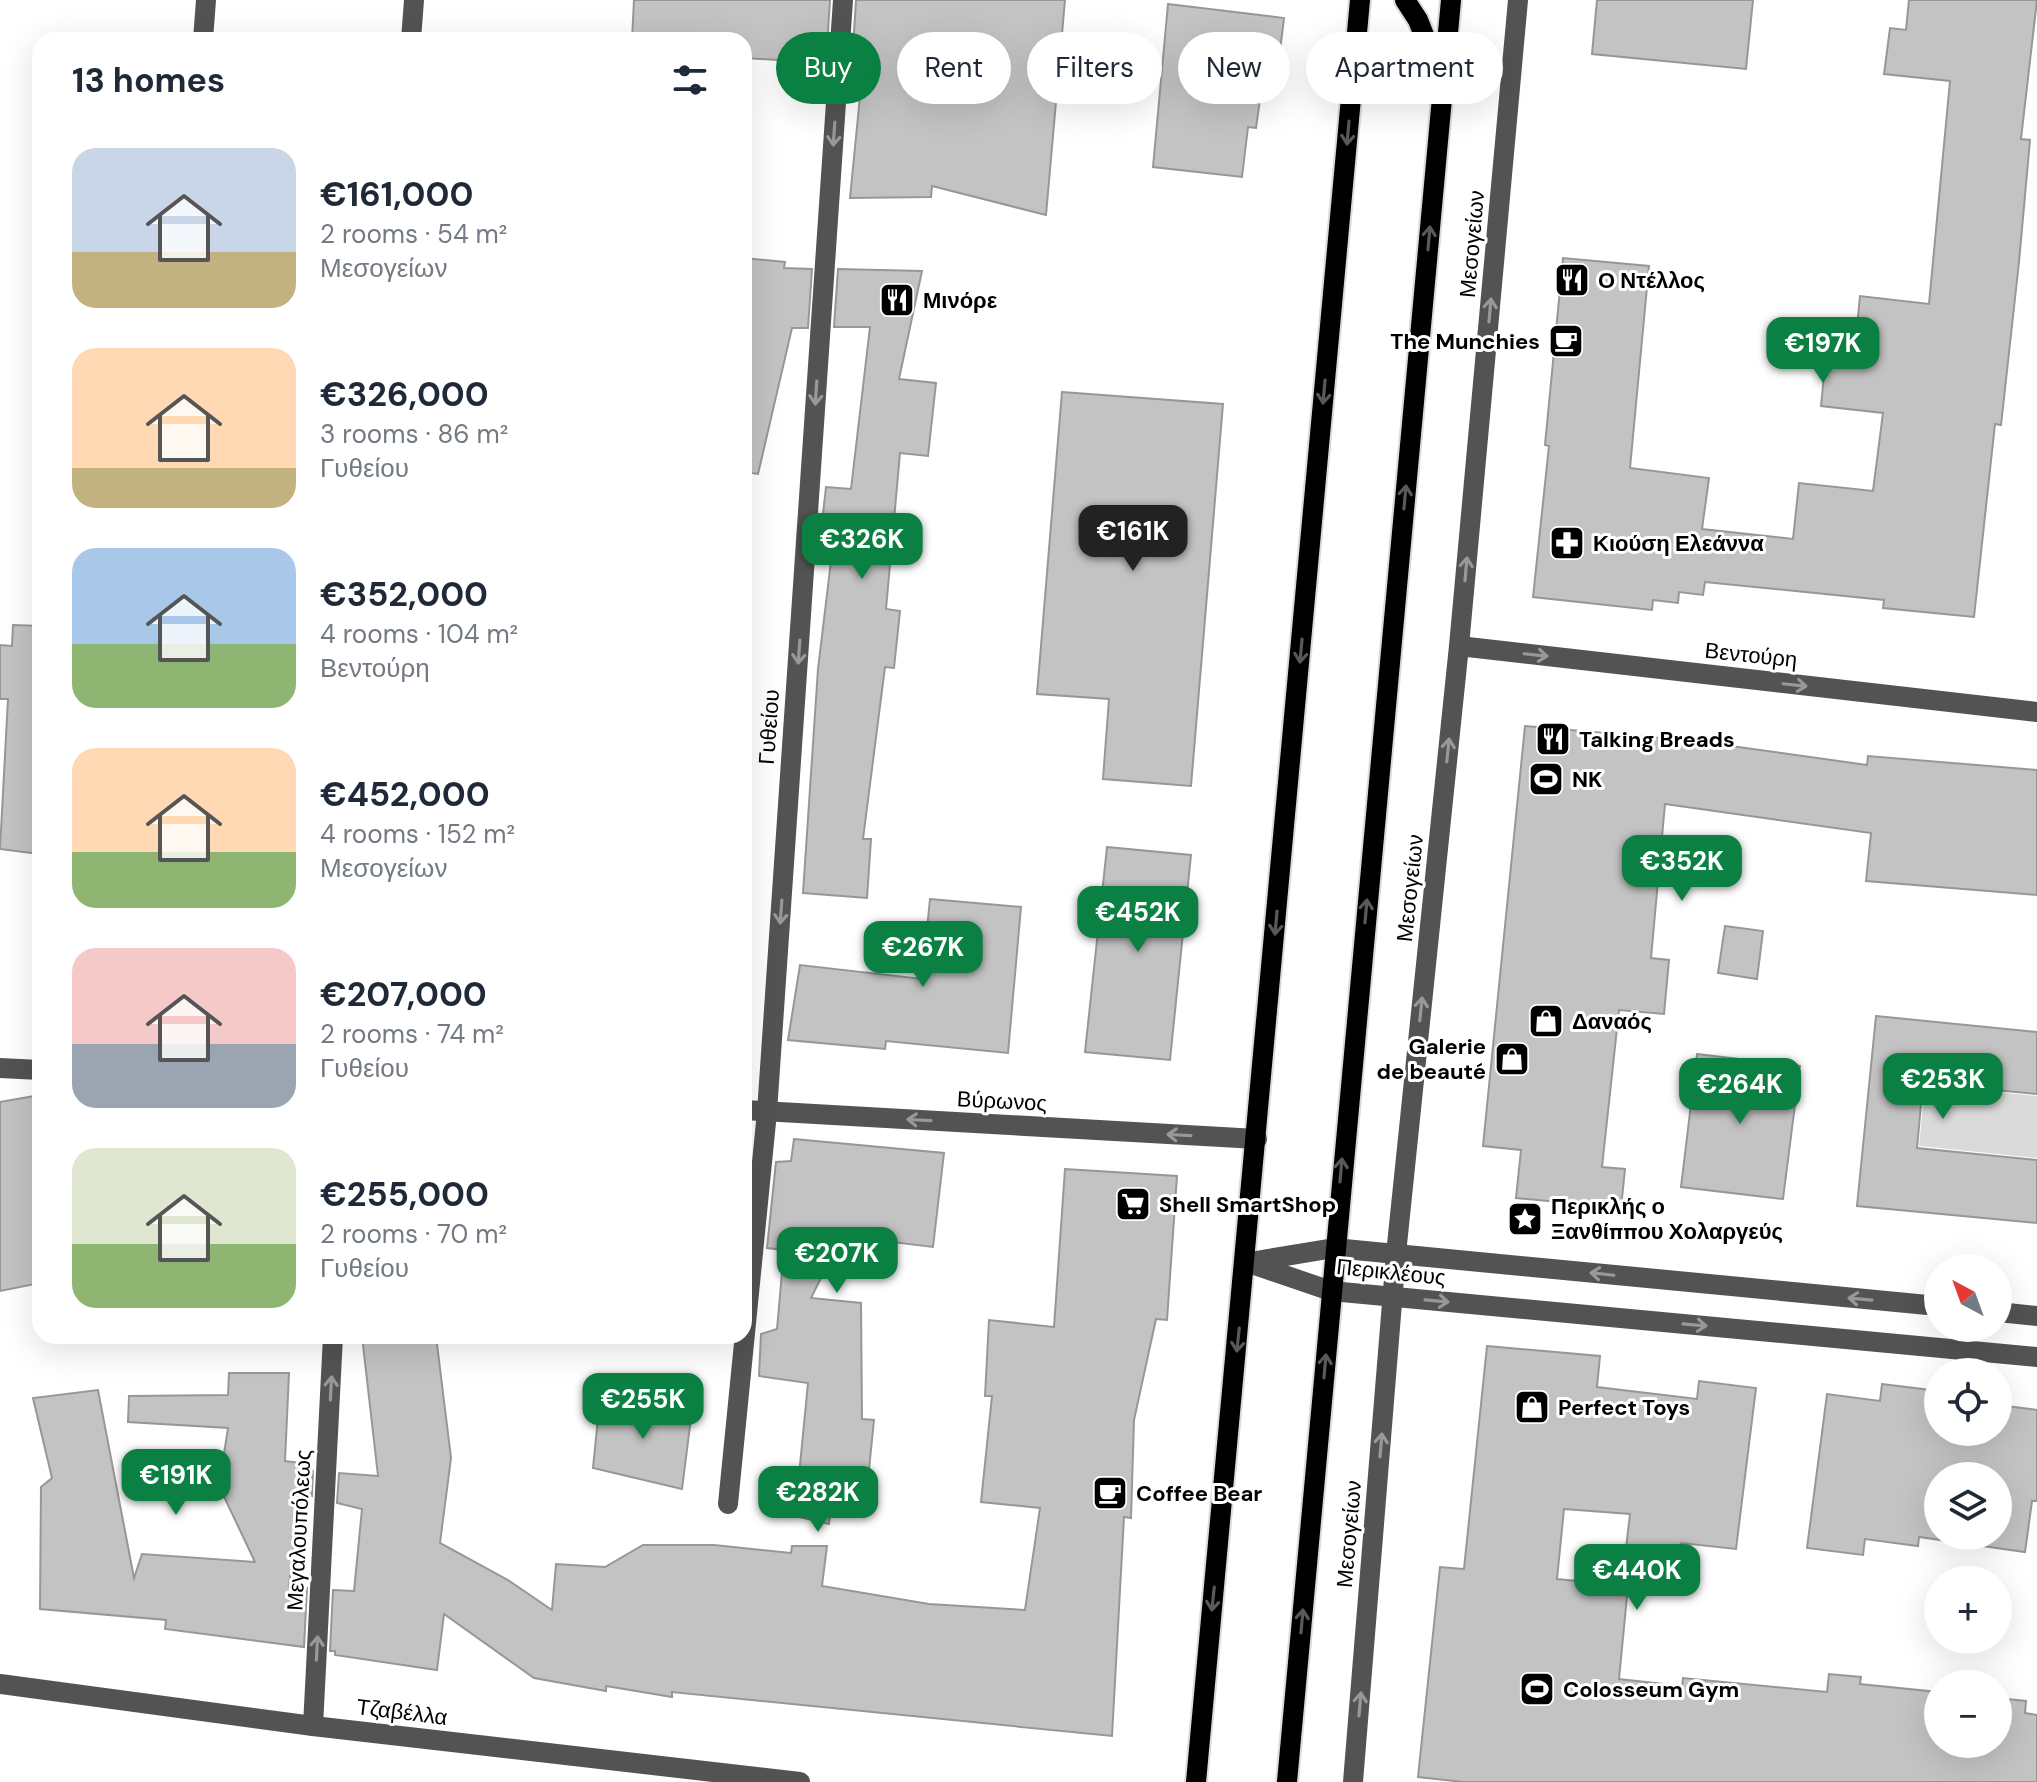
<!DOCTYPE html>
<html lang="en">
<head>
<meta charset="utf-8">
<style>
	:root { --surface:#fff; --page:#f6f6f7; --text:#1f2937; --muted:#747a83; --accent:#0b8043 }
	body { margin:0; font-family:"DM Sans",sans-serif; background:var(--page); color:var(--text); height:100vh; display:flex; flex-direction:column; font-size:30px; white-space:nowrap }
	* { box-sizing:border-box; margin:0 }
	p { font-size:26px; color:var(--muted) }
	.icon { flex:none; width:44px; height:44px; fill:none; stroke:currentColor; stroke-width:2; stroke-linecap:round; stroke-linejoin:round }
	.map { position:relative; flex:1; overflow:hidden }
	.details { position:absolute; left:32px; top:32px; width:720px; height:1312px; display:flex; flex-direction:column; background:var(--surface); border-radius:24px; box-shadow:0 8px 32px #0002 }
	.details>* { flex:none }
	.banner { position:absolute; left:776px; top:32px; width:760px; height:72px; display:flex; gap:16px }
	.needle { width:52px; rotate:319deg }
	.buttons { position:absolute; left:1924px; top:1254px; display:grid; gap:16px }
	.buttons a { display:grid; place-items:center; width:88px; height:88px; border-radius:50%; background:var(--surface); box-shadow:0 8px 32px #0002; font-size:40px }
	.price { position:absolute; translate:-50% -68px; padding:0 18px; border-radius:16px; background:var(--accent); color:#fff; font-size:26px; line-height:52px; filter:drop-shadow(0 2px 4px #0008) }
	.price::after { content:''; position:absolute; left:50%; top:48px; width:24px; height:18px; margin-left:-12px; background:inherit; clip-path:polygon(0 0,100% 0,50% 100%) }
	.price.active { background:#222; color:#fff }
	ul { padding:0; list-style:none }
	li { display:flex; align-items:center; gap:24px; height:200px; padding:0 40px }
	li span { display:grid; place-items:center; flex:none; width:224px; height:160px; border-radius:24px; color:#555 }
	li>.icon { margin-inline-start:auto }
	span .icon { width:96px; height:96px; fill:#fffc; stroke-width:1 }
	li b { font-size:34px }
	h2 { display:flex; justify-content:space-between; align-items:center; height:96px; padding:0 40px; font-size:34px }
	.pill { padding:0 28px; border-radius:36px; background:var(--surface); box-shadow:0 8px 32px #0002; font-size:28px; line-height:72px }
	.pill.active { background:var(--accent); color:#fff }
	.map>svg:first-child { display:block }
	.green { fill:#dadada }
	.building { fill:#c3c3c3; stroke:#979797; stroke-width:2; fill-rule:evenodd }
	.lines { fill:none; stroke-linecap:round; stroke-linejoin:round }
	.major-casing { stroke:#dbdbdb; stroke-width:24 }
	.minor { stroke:#535353; stroke-width:20 }
	.major { stroke:#000; stroke-width:20 }
	.oneway { stroke:#595959 }
	.oneway2 { stroke:#989898 }
	.labels { text-anchor:middle; dominant-baseline:central; stroke-width:6; stroke-linejoin:round; paint-order:stroke }
	.street-label { font-size:22px; fill:#000; stroke:#fff }
	.poi-label { font-size:22px; font-weight:bold; fill:#000; stroke:#fff; text-anchor:start }
</style>
</head>
<body>
<div class="map">
<svg width="2037" height="1782" viewBox="0 0 2037 1782">
	<rect width="100%" height="100%" fill="#fff"/>
	<polygon class="green" points="1925,1085 2037,1096 2037,1158 1919,1146"/>
	<g class="building">
		<polygon points="634,0 830,0 826,63 744,58 744,40 632,40"/>
		<polygon points="856,0 1065,0 1046,215 932,186 931,197 850,198 863,66 852,65"/>
		<polygon points="1597,0 1753,0 1746,69 1592,54"/>
		<polygon points="1909,0 2037,0 2021,139 2030,140 2019,262 2001,425 1995,424 1974,617 1883,608 1884,600 1705,582 1703,595 1679,592 1678,603 1653,600 1652,610 1533,597 1549,446 1545,445 1563,258 1649,266 1630,468 1709,478 1702,529 1793,539 1799,483 1873,491 1883,413 1821,406 1827,344 1855,347 1860,296 1929,304 1950,81 1884,74 1890,28 1906,30"/>
		<polygon points="1168,4 1284,18 1280,51 1267,50 1256,128 1248,127 1242,177 1153,167"/>
		<polygon points="744,258 785,262 784,268 812,269 808,328 792,328 758,474 744,472"/>
		<polygon points="838,269 922,271 899,379 936,383 928,456 900,453 886,609 900,611 894,668 885,667 863,839 871,839 867,898 803,893 818,669 831,561 818,560 826,487 851,489 870,327 834,327"/>
		<polygon points="1062,392 1223,404 1191,786 1103,779 1109,699 1037,694"/>
		<polygon points="13,625 40,626 40,854 0,849 8,699 0,699 0,645 12,646"/>
		<polygon points="1525,726 1695,741 1867,765 1868,756 2037,770 2037,895 1866,881 1871,833 1665,804 1651,958 1669,960 1664,1014 1619,1010 1602,1167 1625,1169 1621,1208 1516,1198 1521,1150 1483,1146"/>
		<polygon points="1107,847 1191,855 1170,1060 1085,1052"/>
		<polygon points="930,899 1021,907 1008,1053 886,1041 885,1049 788,1040 800,965 922,979"/>
		<polygon points="1725,926 1763,931 1757,979 1718,973"/>
		<polygon points="1876,1016 2037,1032 2037,1094 1923,1083 1917,1148 2037,1160 2037,1223 1857,1206"/>
		<polygon points="1697,1054 1800,1066 1783,1199 1681,1187"/>
		<polygon points="40,1095 40,1283 0,1291 0,1102"/>
		<polygon points="794,1139 944,1153 933,1247 842,1236 811,1298 861,1303 862,1419 874,1420 866,1499 832,1496 829,1524 795,1516 808,1383 759,1376 761,1334 777,1329 784,1250 767,1248 776,1162 791,1161"/>
		<polygon points="1065,1169 1177,1176 1167,1320 1156,1319 1134,1420 1131,1518 1124,1517 1112,1736 672,1692 672,1697 606,1686 606,1691 534,1678 444,1614 437,1670 335,1655 335,1651 330,1651 333,1590 354,1591 362,1509 337,1503 339,1473 378,1476 362,1336 436,1336 451,1458 440,1543 508,1580 552,1610 556,1564 605,1567 643,1545 714,1545 791,1553 792,1546 827,1546 822,1586 929,1604 1025,1610 1040,1508 981,1502 992,1396 985,1396 989,1320 1054,1327"/>
		<polygon points="1487,1346 1600,1356 1597,1387 1697,1399 1699,1381 1756,1388 1736,1549 1681,1543 1679,1555 1626,1548 1630,1514 1564,1509 1557,1579 1628,1586 1619,1679 1682,1686 1683,1678 1827,1692 1829,1674 1861,1677 1860,1684 1938,1692 1938,1744 1998,1744 1998,1698 2026,1701 2025,1713 2037,1715 2037,1782 1463,1782 1418,1777 1440,1567 1464,1569"/>
		<polygon points="229,1373 289,1373 285,1461 302,1463 301,1470 313,1471 312,1496 299,1493 289,1587 307,1588 304,1647 165,1629 166,1620 40,1609 41,1487 52,1478 33,1398 98,1390 134,1578 142,1554 255,1562 219,1486 228,1428 128,1422 129,1396 228,1395"/>
		<path d="M1882 1384 1938 1391V1432H1998V1405L2037 1410V1501H2032L2025 1552 1919 1537 1918 1546 1865 1539 1863 1555 1807 1548 1827 1394 1880 1401ZM1938 1476H1998V1536H1938Z"/>
		<polygon points="600,1398 692,1410 682,1489 593,1468"/>
	</g>
	<g class="lines">
		<g class="major-casing">
			<g id="major">
				<polyline points="1405,0 1418,20 1440,76"/>
				<polyline points="1196,1782 1360,0"/>
				<polyline points="1287,1782 1451,0"/>
			</g>
		</g>
		<g class="minor">
			<polyline points="203,40 206,0"/>
			<polyline points="411,40 414,0"/>
			<polyline points="1459,646 2037,712"/>
			<polyline points="0,1068 40,1070"/>
			<polyline points="744,1110 1257,1139"/>
			<polyline points="1246,1262 1331,1291 2037,1357"/>
			<polyline points="1250,1262 1334,1248 1938,1306"/>
			<polyline points="1998,1312 2037,1316"/>
			<polyline points="728,1504 767,1112 843,0"/>
			<polyline points="0,1684 313,1726 800,1782"/>
			<polyline points="313,1726 333,1336"/>
			<polyline points="1353,1782 1396,1254 1459,646 1518,0"/>
		</g>
		<use href="#major" class="major"/>
	</g>
	<defs><path id="oneway-shaft" d="M-6 0H5M1.5-3L5.5 0L1.5 3" fill="none" stroke-width="1.6" stroke-linecap="round" stroke-linejoin="round" transform="scale(2)"/></defs>
	<g class="oneway">
		<use href="#oneway-shaft" transform="translate(1348 133) rotate(95)"/>
		<use href="#oneway-shaft" transform="translate(1429 238) rotate(-85)"/>
		<use href="#oneway-shaft" transform="translate(1324 392) rotate(95)"/>
		<use href="#oneway-shaft" transform="translate(1405 497) rotate(-85)"/>
		<use href="#oneway-shaft" transform="translate(1301 651) rotate(95)"/>
		<use href="#oneway-shaft" transform="translate(1366 911) rotate(-85)"/>
		<use href="#oneway-shaft" transform="translate(1276 923) rotate(95)"/>
		<use href="#oneway-shaft" transform="translate(1341 1170) rotate(-85)"/>
		<use href="#oneway-shaft" transform="translate(1238 1340) rotate(96)"/>
		<use href="#oneway-shaft" transform="translate(1325 1366) rotate(-85)"/>
		<use href="#oneway-shaft" transform="translate(1213 1599) rotate(96)"/>
		<use href="#oneway-shaft" transform="translate(1302 1621) rotate(-85)"/>
	</g>
	<g class="oneway2">
		<use href="#oneway-shaft" transform="translate(834 134) rotate(94)"/>
		<use href="#oneway-shaft" transform="translate(1490 310) rotate(-85)"/>
		<use href="#oneway-shaft" transform="translate(816 393) rotate(94)"/>
		<use href="#oneway-shaft" transform="translate(1466 569) rotate(-85)"/>
		<use href="#oneway-shaft" transform="translate(799 652) rotate(94)"/>
		<use href="#oneway-shaft" transform="translate(1536 655) rotate(6)"/>
		<use href="#oneway-shaft" transform="translate(1795 685) rotate(6)"/>
		<use href="#oneway-shaft" transform="translate(1448 750) rotate(-84)"/>
		<use href="#oneway-shaft" transform="translate(781 912) rotate(94)"/>
		<use href="#oneway-shaft" transform="translate(1421 1009) rotate(-84)"/>
		<use href="#oneway-shaft" transform="translate(919 1120) rotate(-177)"/>
		<use href="#oneway-shaft" transform="translate(1179 1135) rotate(-177)"/>
		<use href="#oneway-shaft" transform="translate(1602 1274) rotate(-174)"/>
		<use href="#oneway-shaft" transform="translate(1860 1299) rotate(-175)"/>
		<use href="#oneway-shaft" transform="translate(1437 1301) rotate(5)"/>
		<use href="#oneway-shaft" transform="translate(1695 1325) rotate(5)"/>
		<use href="#oneway-shaft" transform="translate(331 1388) rotate(-87)"/>
		<use href="#oneway-shaft" transform="translate(1381 1445) rotate(-85)"/>
		<use href="#oneway-shaft" transform="translate(317 1648) rotate(-87)"/>
		<use href="#oneway-shaft" transform="translate(1360 1704) rotate(-85)"/>
	</g>
	<defs>
		<g id="restaurant-square" transform="scale(1.8)"><rect x="-9" y="-9" width="18" height="18" rx="4" fill="#000" stroke="#fff"/><path d="M-5-6h1v4h1v-4h1v4h1v-4h1v5L-1.5 .5V6h-2V.5L-5-1ZM5-6V6H3V1.5H1.5Q1.5-4 5-6Z" fill="#fff"/></g>
		<g id="cafe-square" transform="scale(1.8)"><rect x="-9" y="-9" width="18" height="18" rx="4" fill="#000" stroke="#fff"/><path d="M-5.5-4.5H6V0H3Q3 3.5 0 3.5H-2.5Q-5.5 3.5-5.5 0ZM3-3.2v2h1.7v-2ZM-6 4.5H4V6H-6Z" fill="#fff"/></g>
		<g id="pharmacy-square" transform="scale(1.8)"><rect x="-9" y="-9" width="18" height="18" rx="4" fill="#000" stroke="#fff"/><path d="M-2-6h4v4h4v4h-4v4h-4v-4h-4v-4h4Z" fill="#fff"/></g>
		<g id="stadium-square" transform="scale(1.8)"><rect x="-9" y="-9" width="18" height="18" rx="4" fill="#000" stroke="#fff"/><path d="M0-5a6.5 5 0 1 0 0 10a6.5 5 0 1 0 0-10ZM-3.5-1.8h7v3.6h-7Z" fill="#fff"/></g>
		<g id="shop-square" transform="scale(1.8)"><rect x="-9" y="-9" width="18" height="18" rx="4" fill="#000" stroke="#fff"/><path d="M-5-2.5h2.3a2.7 3.5 0 0 1 5.4 0H5L5.5 6h-11ZM-1.5-2.5h3a1.5 2.3 0 0 0-3 0Z" fill="#fff"/></g>
		<g id="supermarket-square" transform="scale(1.8)"><rect x="-9" y="-9" width="18" height="18" rx="4" fill="#000" stroke="#fff"/><path d="M-6-5.5h2.5l.6 2H6L4.5 2H-2.5L-4.4-4H-6ZM-1.5 3.2a1.3 1.3 0 1 0 .1 0ZM3 3.2a1.3 1.3 0 1 0 .1 0Z" fill="#fff"/></g>
		<g id="sight-square" transform="scale(1.8)"><rect x="-9" y="-9" width="18" height="18" rx="4" fill="#000" stroke="#fff"/><path d="M0-6L1.8-2.2L6-1.7L2.9 1.2L3.7 5.4L0 3.3L-3.7 5.4L-2.9 1.2L-6-1.7L-1.8-2.2Z" fill="#fff"/></g>
	</defs>
	<g fill-rule="evenodd">
		<use href="#restaurant-square" x="1572" y="280"/>
		<use href="#restaurant-square" x="897" y="300"/>
		<use href="#cafe-square" x="1566" y="341"/>
		<use href="#pharmacy-square" x="1567" y="543"/>
		<use href="#restaurant-square" x="1553" y="739"/>
		<use href="#stadium-square" x="1546" y="779"/>
		<use href="#shop-square" x="1546" y="1021"/>
		<use href="#shop-square" x="1512" y="1059"/>
		<use href="#supermarket-square" x="1133" y="1204"/>
		<use href="#sight-square" x="1525" y="1219"/>
		<use href="#shop-square" x="1532" y="1407"/>
		<use href="#cafe-square" x="1110" y="1493"/>
		<use href="#stadium-square" x="1537" y="1689"/>
	</g>
	<g class="labels">
		<g class="street-label">
			<text transform="translate(1472 244) rotate(-85)">Μεσογείων</text>
			<text transform="translate(1751 655) rotate(6)">Βεντούρη</text>
			<text transform="translate(769 727) rotate(-86)">Γυθείου</text>
			<text transform="translate(1410 888) rotate(-84)">Μεσογείων</text>
			<text transform="translate(1002 1101) rotate(3)">Βύρωνος</text>
			<text transform="translate(1391 1272) rotate(6)">Περικλέους</text>
			<text transform="translate(299 1530) rotate(-87)">Μεγαλουπόλεως</text>
			<text transform="translate(1349 1534) rotate(-85)">Μεσογείων</text>
			<text transform="translate(402 1712) rotate(7)">Τζαβέλλα</text>
		</g>
		<g class="poi-label">
			<text x="1598" y="280">Ο Ντέλλος</text>
			<text x="923" y="300">Μινόρε</text>
			<text x="1540" y="341" text-anchor="end">The Munchies</text>
			<text x="1593" y="543">Κιούση Ελεάννα</text>
			<text x="1579" y="739">Talking Breads</text>
			<text x="1572" y="779">NK</text>
			<text x="1572" y="1021">Δαναός</text>
			<text x="1486" y="1046" text-anchor="end">Galerie<tspan x="1486" dy="25">de beauté</tspan></text>
			<text x="1159" y="1204">Shell SmartShop</text>
			<text x="1551" y="1206">Περικλής ο<tspan x="1551" dy="25">Ξανθίππου Χολαργεύς</tspan></text>
			<text x="1558" y="1407">Perfect Toys</text>
			<text x="1136" y="1493">Coffee Bear</text>
			<text x="1563" y="1689">Colosseum Gym</text>
		</g>
	</g>
</svg>
<div class="buttons">
<a><svg class="needle" viewBox="-14 -14 28 28"><path d="M0-13l5 13h-10z" fill="#e53935"/><path d="M0 13l5-13h-10z" fill="#747a83"/></svg></a>
<a><svg class="icon" aria-label="locate" viewBox="0 0 24 24"><circle cx="12" cy="12" r="6"/><path d="M12 2v4M12 18v4M2 12h4M18 12h4"/></svg></a>
<a><svg class="icon" aria-label="layers" viewBox="0 0 24 24"><path d="M12 4l9 5-9 5-9-5zM3 14l9 5 9-5"/></svg></a>
<a>+</a>
<a>−</a>
</div>
<b class="price" style="left:1823px;top:385px">€197K</b>
<b class="price active" style="left:1133px;top:573px">€161K</b>
<b class="price" style="left:862px;top:581px">€326K</b>
<b class="price" style="left:1682px;top:903px">€352K</b>
<b class="price" style="left:1138px;top:954px">€452K</b>
<b class="price" style="left:923px;top:989px">€267K</b>
<b class="price" style="left:1943px;top:1121px">€253K</b>
<b class="price" style="left:1740px;top:1126px">€264K</b>
<b class="price" style="left:837px;top:1295px">€207K</b>
<b class="price" style="left:643px;top:1441px">€255K</b>
<b class="price" style="left:176px;top:1517px">€191K</b>
<b class="price" style="left:818px;top:1534px">€282K</b>
<b class="price" style="left:1637px;top:1612px">€440K</b>
<div class="banner">
<a class="pill active">Buy</a>
<a class="pill">Rent</a>
<a class="pill">Filters</a>
<a class="pill">New</a>
<a class="pill">Apartment</a>
</div>
<section class="details">
<h2>13 homes<svg class="icon" aria-label="filters" viewBox="0 0 24 24"><path d="M4 7h16M4 17h16"/><circle cx="9" cy="7" r="2"/><circle cx="15" cy="17" r="2"/></svg></h2>
<ul>
<li><span style="background:linear-gradient(#c9d6e8 65%,#c2b280 0)"><svg class="icon" aria-label="home" viewBox="0 0 24 24"><path d="M3 11l9-7 9 7M6 9v11h12V9"/></svg></span><div><b>€161,000</b><p>2 rooms · 54 m²</p><p>Μεσογείων</p></div></li>
<li><span style="background:linear-gradient(#ffd9b3 75%,#c2b280 0)"><svg class="icon" aria-label="home" viewBox="0 0 24 24"><path d="M3 11l9-7 9 7M6 9v11h12V9"/></svg></span><div><b>€326,000</b><p>3 rooms · 86 m²</p><p>Γυθείου</p></div></li>
<li><span style="background:linear-gradient(#a9c7e8 60%,#8fb573 0)"><svg class="icon" aria-label="home" viewBox="0 0 24 24"><path d="M3 11l9-7 9 7M6 9v11h12V9"/></svg></span><div><b>€352,000</b><p>4 rooms · 104 m²</p><p>Βεντούρη</p></div></li>
<li><span style="background:linear-gradient(#ffd9b3 65%,#8fb573 0)"><svg class="icon" aria-label="home" viewBox="0 0 24 24"><path d="M3 11l9-7 9 7M6 9v11h12V9"/></svg></span><div><b>€452,000</b><p>4 rooms · 152 m²</p><p>Μεσογείων</p></div></li>
<li><span style="background:linear-gradient(#f6c9c9 60%,#9aa5b1 0)"><svg class="icon" aria-label="home" viewBox="0 0 24 24"><path d="M3 11l9-7 9 7M6 9v11h12V9"/></svg></span><div><b>€207,000</b><p>2 rooms · 74 m²</p><p>Γυθείου</p></div></li>
<li><span style="background:linear-gradient(#dfe7d0 60%,#8fb573 0)"><svg class="icon" aria-label="home" viewBox="0 0 24 24"><path d="M3 11l9-7 9 7M6 9v11h12V9"/></svg></span><div><b>€255,000</b><p>2 rooms · 70 m²</p><p>Γυθείου</p></div></li>
</ul>
</section>
</div>
</body>
</html>
